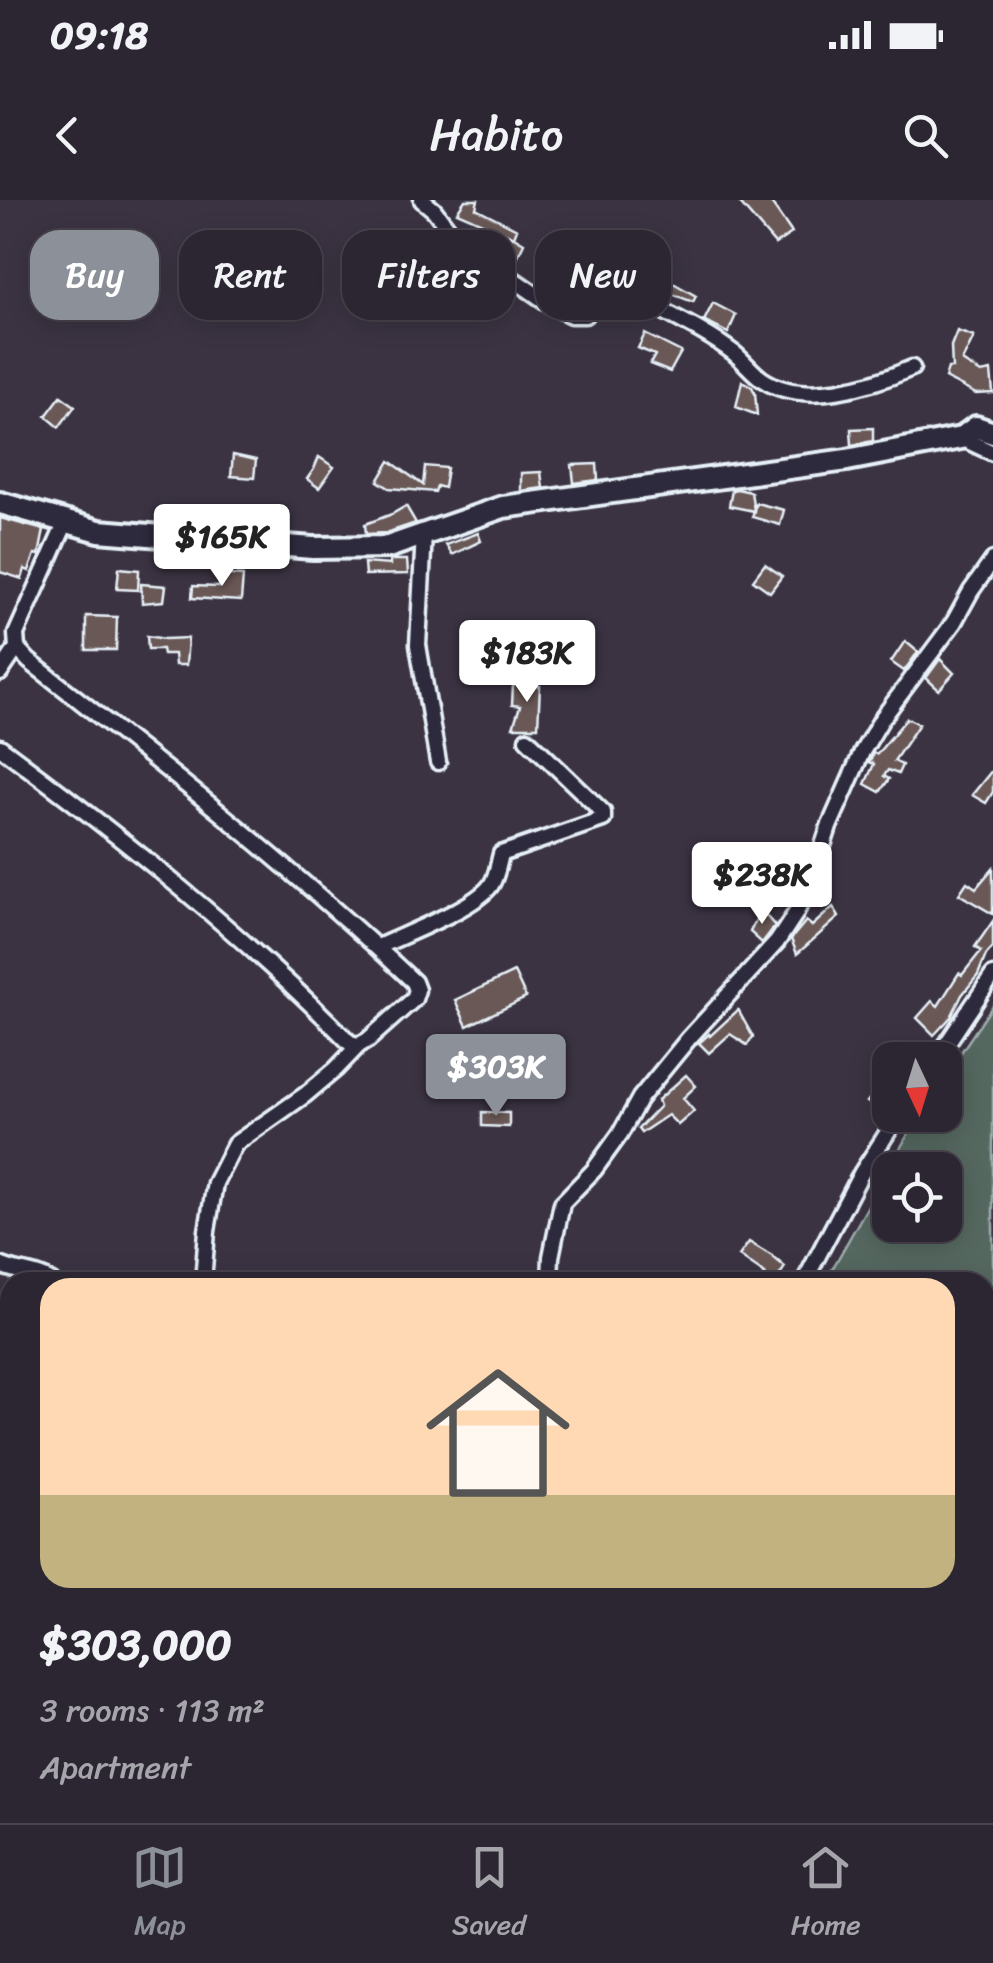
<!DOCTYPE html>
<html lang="en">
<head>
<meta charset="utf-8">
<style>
	:root { --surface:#2c2632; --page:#38323e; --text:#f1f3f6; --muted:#a6a5ac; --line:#48434d; --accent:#8c9099 }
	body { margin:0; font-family:Sriracha,sans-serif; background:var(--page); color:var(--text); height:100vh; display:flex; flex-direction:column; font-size:38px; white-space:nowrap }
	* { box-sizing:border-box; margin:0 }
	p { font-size:32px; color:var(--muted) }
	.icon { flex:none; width:55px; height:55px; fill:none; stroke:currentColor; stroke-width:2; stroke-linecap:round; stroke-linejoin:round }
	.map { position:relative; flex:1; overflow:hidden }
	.drawer { position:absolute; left:0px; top:1072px; width:995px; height:552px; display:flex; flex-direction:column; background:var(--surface); border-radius:30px 30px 0 0; box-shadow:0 5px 25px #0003,0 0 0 2px var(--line) }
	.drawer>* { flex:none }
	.banner { position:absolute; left:30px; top:30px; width:935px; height:90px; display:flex; gap:20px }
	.needle { width:65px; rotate:176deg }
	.buttons { position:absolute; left:872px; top:842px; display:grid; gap:20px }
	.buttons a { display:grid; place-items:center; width:90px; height:90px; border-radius:20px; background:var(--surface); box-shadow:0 5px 25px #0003,0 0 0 2px var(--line); font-size:50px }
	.price { position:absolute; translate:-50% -85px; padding:0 22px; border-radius:10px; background:#fff; color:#222; font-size:32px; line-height:65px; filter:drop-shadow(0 2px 5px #0008) }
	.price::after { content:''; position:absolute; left:50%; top:60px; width:30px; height:22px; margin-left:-15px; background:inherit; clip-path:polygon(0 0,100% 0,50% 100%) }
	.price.on { background:var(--accent); color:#fff }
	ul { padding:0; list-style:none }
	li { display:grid; align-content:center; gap:20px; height:530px; padding:0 40px }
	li+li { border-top:2px solid var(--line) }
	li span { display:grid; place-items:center; height:310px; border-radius:30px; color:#555 }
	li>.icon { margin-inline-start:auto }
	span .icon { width:180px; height:180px; fill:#fffc; stroke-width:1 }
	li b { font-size:42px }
	.tag { padding:0 35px; border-radius:30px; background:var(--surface); box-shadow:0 5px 25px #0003,0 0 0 2px var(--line); font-size:35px; line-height:90px }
	.tag.on { background:var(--accent); color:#fff }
	.status { display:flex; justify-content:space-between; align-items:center; height:70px; padding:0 50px; background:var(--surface); direction:ltr }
	.status svg { height:28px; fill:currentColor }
	header { display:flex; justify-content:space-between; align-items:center; height:130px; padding:0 40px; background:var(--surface); font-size:45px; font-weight:600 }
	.tab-bar { display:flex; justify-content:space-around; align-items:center; height:140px; border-top:2px solid var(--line); background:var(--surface); font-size:28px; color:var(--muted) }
	.tab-bar a { display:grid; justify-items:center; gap:5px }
	.tab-bar .on { color:var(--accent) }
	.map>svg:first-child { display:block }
	.green { fill:#556860; stroke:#9eacac; stroke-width:2.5; fill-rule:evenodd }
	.building { fill:#695857; stroke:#e8f1f8; stroke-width:2.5 }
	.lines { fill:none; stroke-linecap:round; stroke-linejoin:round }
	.street-casing { stroke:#e8f1f8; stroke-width:21 }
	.secondary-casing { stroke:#e8f1f8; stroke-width:28 }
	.street { stroke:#2f2a3d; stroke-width:14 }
	.secondary { stroke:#2f2a3d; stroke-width:20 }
</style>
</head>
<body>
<div class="status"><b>09:18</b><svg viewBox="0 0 49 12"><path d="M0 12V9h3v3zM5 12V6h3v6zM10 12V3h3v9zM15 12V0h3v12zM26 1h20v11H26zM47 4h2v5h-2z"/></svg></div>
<header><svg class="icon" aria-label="back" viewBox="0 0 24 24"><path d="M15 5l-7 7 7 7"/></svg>Habito<svg class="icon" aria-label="search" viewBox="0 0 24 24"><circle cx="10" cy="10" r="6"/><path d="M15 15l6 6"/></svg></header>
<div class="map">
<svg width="993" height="1623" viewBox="0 0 993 1623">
	<rect width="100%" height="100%" fill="#3b3342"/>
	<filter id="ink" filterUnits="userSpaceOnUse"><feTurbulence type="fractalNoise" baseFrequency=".01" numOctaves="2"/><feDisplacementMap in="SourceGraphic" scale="20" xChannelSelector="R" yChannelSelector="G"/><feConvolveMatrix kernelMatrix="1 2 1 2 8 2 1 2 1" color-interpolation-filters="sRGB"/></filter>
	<g filter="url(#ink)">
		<path class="green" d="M993 805V1358L985 1364V1082H825L919 915H945V876ZM890 970H945V1025H890Z"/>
		<g class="building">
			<polygon points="465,0 478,0 476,8 517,29 514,37 524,43 515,62 501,54 512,36 457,12"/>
			<polygon points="737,0 769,0 792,33 775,44"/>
			<polygon points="661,76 696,96 693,102 659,89 657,94 646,86 652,77 658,80"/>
			<polygon points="713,103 736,115 728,133 704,121"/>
			<polygon points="957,131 974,137 962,161 981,173 991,171 993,193 976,194 945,178 948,168 952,168 951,146"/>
			<polygon points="645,134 681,152 670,172 650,164 655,155 638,148"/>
			<polygon points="742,181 752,187 755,193 757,215 736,207"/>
			<polygon points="61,196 75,206 59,227 46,216"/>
			<polygon points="873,228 873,241 852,245 851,229"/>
			<polygon points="233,255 256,260 254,278 231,276"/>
			<polygon points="319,257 334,267 319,288 307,279 314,269"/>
			<polygon points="390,261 423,285 425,266 447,268 444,288 437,286 435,292 389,288 378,281"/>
			<polygon points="597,264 598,280 574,283 572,265"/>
			<polygon points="541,272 543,288 521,291 521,273"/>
			<polygon points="737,289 751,292 754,310 756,303 784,310 780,325 752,317 754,311 729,306 732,290"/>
			<polygon points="406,306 416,323 386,333 366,334 365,324 392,314"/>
			<polygon points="0,318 44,330 39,355 35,354 29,371 25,369 22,379 0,372"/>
			<polygon points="478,333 481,341 452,355 446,345"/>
			<polygon points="390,360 407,360 408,374 365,375 364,363 390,365"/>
			<polygon points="765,364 782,376 770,392 753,380"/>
			<polygon points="119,368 139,370 138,390 117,389"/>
			<polygon points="220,374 243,376 241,401 192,398 193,386 219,387"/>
			<polygon points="141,384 166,386 164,401 142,403"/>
			<polygon points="86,416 117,417 116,450 86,450"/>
			<polygon points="147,436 165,439 188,438 186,465 175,465 174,454 163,454 162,449 148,449"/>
			<polygon points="905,441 918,452 904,471 891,462"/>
			<polygon points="940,459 954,473 939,490 926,478"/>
			<polygon points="513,485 540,486 538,527 513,527 520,506 512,505"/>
			<polygon points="907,518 919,524 894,561 902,565 898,574 888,570 884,576 889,579 880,592 865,584 874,564 869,562 874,553 877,554"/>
			<polygon points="993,569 993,592 986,603 972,595"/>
			<polygon points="993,668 993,714 959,694 967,682 976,688"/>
			<polygon points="785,669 800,677 791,697 775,687"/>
			<polygon points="833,707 839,717 797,754 791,739 806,721 812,726"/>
			<polygon points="761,710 775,726 762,743 750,732"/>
			<polygon points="993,721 993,747 986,755 978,775 962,795 951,817 934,835 917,818 932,801 938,806 959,773 962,775 981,751 975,747"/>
			<polygon points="514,772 526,798 467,826 455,800"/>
			<polygon points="738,810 753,837 747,845 730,834 709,853 699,843 709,834 710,836"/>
			<polygon points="890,871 890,895 879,910 867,902"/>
			<polygon points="686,875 696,886 683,898 694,911 678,925 668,915 641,933 638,929 660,906 658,900"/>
			<polygon points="482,912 509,913 509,927 482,926"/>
			<polygon points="749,1042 772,1056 785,1067 775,1082 760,1082 765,1074 739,1056"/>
		</g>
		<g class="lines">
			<g class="street-casing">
				<g id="street">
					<path d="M422 0 434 10 456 39 488 62 551 105 571 115H585L610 91C631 92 648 103 667 113 690 125 713 137 734 153 744 161 752 172 762 179 803 207 871 186 912 168"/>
					<polyline points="961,238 993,253"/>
					<path d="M66 322 16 434 17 448 29 461C161 564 292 667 414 782L417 790 414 799 368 840 359 845 336 869 305 895 235 944 215 983 207 1031 203 1082"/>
					<polyline points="424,334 418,445 438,562"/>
					<polyline points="0,473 17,448"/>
					<path d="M0 547C123 638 243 734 350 843L359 845"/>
					<path d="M378 747C405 734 475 708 491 685 497 676 498 665 501 654L603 619V612L527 539"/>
					<polyline points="936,860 993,775"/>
					<path d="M0 1065C17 1073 37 1072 52 1082"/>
					<polyline points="550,1082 551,1057 562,1003 594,970 620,934 640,898 689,838 777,742 796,713 816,667 829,627 862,552 881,520 954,422 971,391 993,360"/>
					<polyline points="804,1082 862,972 899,915"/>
					<polyline points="0,1213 10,1217"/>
					<polyline points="39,1623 45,1615"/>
				</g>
			</g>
			<g class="secondary-casing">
				<g id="secondary">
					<polyline points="0,303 99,331 313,348 388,347 503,307 847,260 961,238 976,227 993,233"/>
					<polyline points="985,1366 993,1361"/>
					<polyline points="845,1623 846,1615"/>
				</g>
			</g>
			<use href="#street" class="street"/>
			<use href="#secondary" class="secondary"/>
		</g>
	</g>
</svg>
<div class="buttons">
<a><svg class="needle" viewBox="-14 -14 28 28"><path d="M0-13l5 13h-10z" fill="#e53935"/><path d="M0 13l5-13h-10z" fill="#a6a5ac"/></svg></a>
<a><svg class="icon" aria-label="locate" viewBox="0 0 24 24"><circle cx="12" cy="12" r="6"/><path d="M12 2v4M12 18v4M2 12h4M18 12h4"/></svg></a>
</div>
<b class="price" style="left:222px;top:389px">$165K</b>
<b class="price" style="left:527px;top:505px">$183K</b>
<b class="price" style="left:762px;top:727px">$238K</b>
<b class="price on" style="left:496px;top:919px">$303K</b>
<div class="banner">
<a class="tag on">Buy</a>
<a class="tag">Rent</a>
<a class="tag">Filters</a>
<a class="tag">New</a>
</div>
<section class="drawer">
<ul>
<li><span style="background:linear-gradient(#ffd9b3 70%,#c2b280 0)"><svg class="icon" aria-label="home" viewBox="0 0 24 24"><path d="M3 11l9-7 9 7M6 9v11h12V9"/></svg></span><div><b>$303,000</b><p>3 rooms · 113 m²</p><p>Apartment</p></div></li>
</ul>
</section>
</div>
<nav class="tab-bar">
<a class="on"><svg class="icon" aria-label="map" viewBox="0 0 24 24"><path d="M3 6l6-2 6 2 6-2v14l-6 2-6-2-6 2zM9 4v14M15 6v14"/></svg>Map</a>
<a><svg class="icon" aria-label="saved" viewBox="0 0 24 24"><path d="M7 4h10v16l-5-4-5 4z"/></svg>Saved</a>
<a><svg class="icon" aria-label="home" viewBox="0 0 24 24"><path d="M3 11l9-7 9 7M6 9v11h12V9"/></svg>Home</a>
</nav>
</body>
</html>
